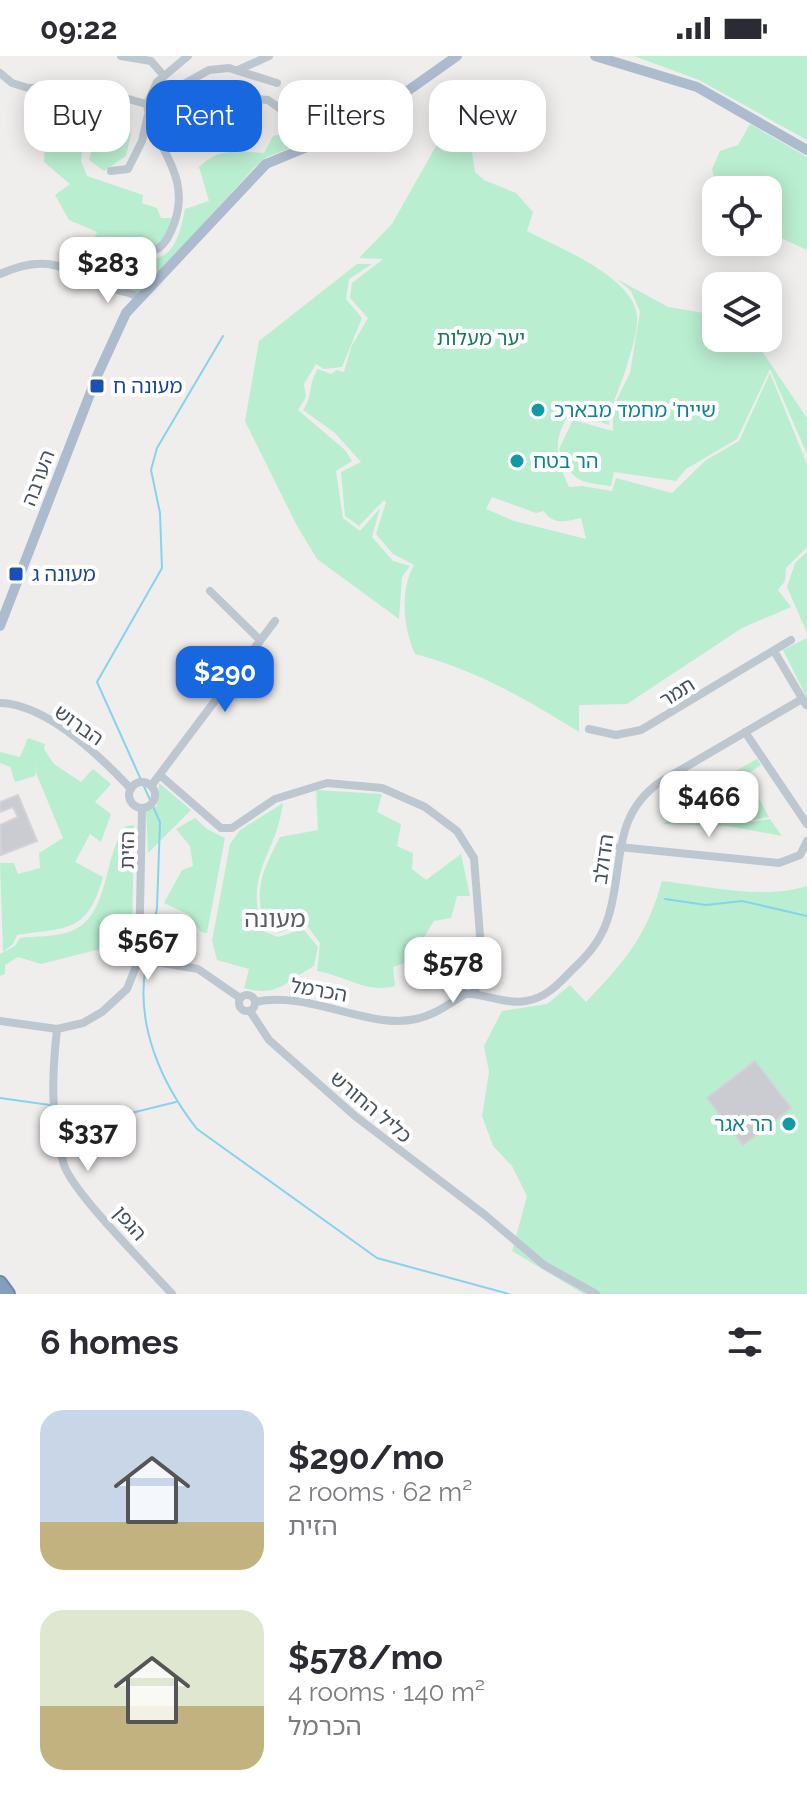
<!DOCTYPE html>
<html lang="en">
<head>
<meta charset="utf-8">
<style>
	:root { --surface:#fff; --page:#f7f7f7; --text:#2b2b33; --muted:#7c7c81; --accent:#1867df }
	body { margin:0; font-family:Raleway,"Noto Sans Hebrew",sans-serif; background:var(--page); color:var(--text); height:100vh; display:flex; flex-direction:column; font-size:30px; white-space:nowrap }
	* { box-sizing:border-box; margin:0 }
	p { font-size:26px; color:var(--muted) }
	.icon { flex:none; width:44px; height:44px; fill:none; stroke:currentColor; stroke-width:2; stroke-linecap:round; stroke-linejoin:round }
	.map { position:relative; height:1238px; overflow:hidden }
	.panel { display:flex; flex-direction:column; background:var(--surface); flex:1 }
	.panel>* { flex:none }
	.hud { position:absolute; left:24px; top:24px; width:760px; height:72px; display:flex; gap:16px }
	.fabs { position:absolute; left:702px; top:120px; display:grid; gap:16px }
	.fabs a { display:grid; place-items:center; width:80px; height:80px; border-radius:16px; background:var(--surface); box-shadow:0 4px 20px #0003; font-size:40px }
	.price { position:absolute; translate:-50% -68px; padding:0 18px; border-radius:16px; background:#fff; color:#222; font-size:26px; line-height:52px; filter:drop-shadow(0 2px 4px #0008) }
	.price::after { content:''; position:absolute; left:50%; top:48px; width:24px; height:18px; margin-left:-12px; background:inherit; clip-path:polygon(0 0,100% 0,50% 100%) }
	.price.current { background:var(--accent); color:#fff }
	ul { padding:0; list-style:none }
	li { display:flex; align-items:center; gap:24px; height:200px; padding:0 40px }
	li span { display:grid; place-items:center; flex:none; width:224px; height:160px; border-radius:24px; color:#555 }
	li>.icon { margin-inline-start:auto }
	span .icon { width:96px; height:96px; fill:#fffc; stroke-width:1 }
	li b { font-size:34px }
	h2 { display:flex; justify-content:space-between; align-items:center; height:96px; padding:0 40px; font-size:34px }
	.pill { padding:0 28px; border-radius:24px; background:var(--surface); box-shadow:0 4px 20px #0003; font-size:28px; line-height:72px }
	.pill.current { background:var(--accent); color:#fff }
	.status { display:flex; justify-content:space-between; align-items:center; height:56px; padding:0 40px; background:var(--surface); direction:ltr }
	.status svg { height:22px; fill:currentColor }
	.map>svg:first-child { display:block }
	.green { fill:#baeed1; fill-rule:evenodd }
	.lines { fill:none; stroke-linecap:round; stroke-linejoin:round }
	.stream { stroke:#87d3ec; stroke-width:2 }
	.building { fill:#caccd2; stroke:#d1d3d9; stroke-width:2 }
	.highway-casing { stroke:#7089a8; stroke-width:16 }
	.minor { stroke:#bdc7d0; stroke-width:8 }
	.major { stroke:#acbbcd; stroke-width:10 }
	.highway { stroke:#849ebd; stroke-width:12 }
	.transit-dot { fill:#1a4fb4; stroke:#fff; stroke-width:3 }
	.culture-dot { fill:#0f9aa8; stroke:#fff; stroke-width:3 }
	.labels { text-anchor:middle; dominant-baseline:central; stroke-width:8; stroke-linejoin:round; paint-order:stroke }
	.park-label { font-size:20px; fill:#167c4d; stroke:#fff }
	.transit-label { font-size:20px; fill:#164399; stroke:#fff; text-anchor:start }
	.culture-label { font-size:20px; fill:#0d838f; stroke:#fff; text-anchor:start }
	.street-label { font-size:20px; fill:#45505b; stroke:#fff }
	.quarter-label { font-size:24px; fill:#5a5d62; stroke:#fff }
</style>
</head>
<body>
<div class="status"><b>09:22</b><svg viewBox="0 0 49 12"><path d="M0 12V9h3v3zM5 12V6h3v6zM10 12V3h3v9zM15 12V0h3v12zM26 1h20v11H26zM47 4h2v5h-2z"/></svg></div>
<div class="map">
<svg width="807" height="1238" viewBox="0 0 807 1238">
	<rect width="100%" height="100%" fill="#f0eded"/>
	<g class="green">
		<polygon points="634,0 807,0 807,84 699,24"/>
		<polygon points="195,50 166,87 153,56"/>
		<polygon points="57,58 85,72 81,105 87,120 143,139 142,147 157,152 161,162 173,162 162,189 131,194 106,206 87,199 97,176 69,164 55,139 70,128 44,106 45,87"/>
		<path d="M453 60 467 69 474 86 471 90 475 116 484 124 516 137 533 156 527 175C557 191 634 221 637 260 638 276 631 295 627 309 621 331 611 346 609 369L570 356C552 384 556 402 569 431L582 430 612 435 616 422 672 437 706 404 739 385 770 317 807 408V491L786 512 785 525 778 534 791 551 742 572 627 648 579 649V676C526 643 476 614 415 598 403 572 400 534 414 509L393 498 376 478 386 446 384 444 359 470 345 460 341 416 361 406 335 377 303 354C313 340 308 327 318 313L331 318 337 314 344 316 351 291 368 262 350 242 352 227 383 203 359 202 392 168ZM492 441 536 457 544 455C553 470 567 465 581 462L586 483 514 465 486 453Z"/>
		<polygon points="94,63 124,71 131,77 126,100 104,115 89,104 91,96 85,85"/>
		<path d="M332 66 336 74 267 101 254 112 140 237 108 230 111 221C156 193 173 218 185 153L209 145 199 111C220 91 237 95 264 97L273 80Z"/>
		<polygon points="750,68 807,101 807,194 768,176 768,134 717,134 712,113 720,95 738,89"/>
		<polygon points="357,208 372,208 349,223 346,243 362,262 342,311 324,313 316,308 304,328 306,341 298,354 345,394 352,405 336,415 343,462 360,475 380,452 372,481 393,505 410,510 402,521 399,563 317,503 297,470 245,365 259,285"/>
		<path d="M617 223 668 251 716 259V282L755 285 807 362V398L770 313 737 383 686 413 676 425 614 416 611 430C577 426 572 425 559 393L573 364 613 375V351L630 317 640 256 631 235Z"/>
		<polygon points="807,496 807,577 787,531 795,507"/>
		<polygon points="807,582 807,642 783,594"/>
		<path d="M28 682 45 688 44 693 54 708 81 726 93 713 111 728 95 746 111 758 101 786 90 778 75 806 103 821C87 877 69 871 17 879L13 888 3 896 0 807H14L18 818 40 812 39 797 63 782 36 717 38 703 35 720 15 726 10 711 0 707V696L20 701Z"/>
		<polygon points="757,703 761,709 746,719 769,761 752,764 709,743 687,751 672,729 680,723 691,740"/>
		<polygon points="159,727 191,754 148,797 146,755 157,750"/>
		<path d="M316 734 382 738 377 756 401 768 397 790 413 797 412 813 426 824 461 798 470 840H457L451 862 434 865 423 883 427 890 423 901 393 911 395 930C366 938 344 919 317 915L320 887 305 867 278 877 264 868C254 830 263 814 280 781L318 774Z"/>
		<polygon points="709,745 752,766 770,763 782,780 728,770 663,768 685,753"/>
		<path d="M283 747C275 803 246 811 261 874L278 881 303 873 318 891 314 910C286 925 278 942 244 932L249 913 217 904 212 885 230 788 240 774Z"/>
		<polygon points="195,762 207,773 225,782 207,877 201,876 189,859 164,847 182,814 193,810 190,790 176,773"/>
		<path d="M134 769 132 885 41 908 18 901 5 909V918L0 920V898L15 890 20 882C35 880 55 881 69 876 111 862 102 800 126 770Z"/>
		<path d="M662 825C707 830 763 844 807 830V1238H584L512 1195 527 1140 512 1110 493 1090 482 1060 489 1016 484 990 502 955 547 948 570 929 586 946C626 904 646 881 662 825Z"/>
	</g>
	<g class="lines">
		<g class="stream">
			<polyline points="665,843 706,849 742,845 807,860"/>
			<polyline points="148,902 157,852 160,766 97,626 162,512 160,457 151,414 157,392 223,280"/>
			<path d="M146 909C135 968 161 1027 197 1073L377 1202 509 1238"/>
			<polyline points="0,1042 50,1049"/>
			<polyline points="57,1050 119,1060 176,1046"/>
		</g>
	</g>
	<g class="building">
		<polygon points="18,739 37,785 1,799 0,769 18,761 13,751 0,756 0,746"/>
		<polygon points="755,1005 791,1052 743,1089 707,1042"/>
	</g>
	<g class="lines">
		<g class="highway-casing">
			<polyline id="highway" points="0,1227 8,1238"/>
		</g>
		<g class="minor">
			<polyline points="121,0 151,5 164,20"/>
			<polyline points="238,14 269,0"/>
			<polyline points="0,17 12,27 28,32 82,30 157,51 225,40 268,44 282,54 312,58 334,53 365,37"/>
			<polyline points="148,48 209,14 229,12 277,27"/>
			<polyline points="111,115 128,113 142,85 148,59"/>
			<path d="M0 218C48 196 65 213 109 231 119 236 129 235 139 242"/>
			<path d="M95 224 116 197C128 195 150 197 159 192 167 186 172 174 175 165 191 116 153 91 147 48L157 26 188 0"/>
			<polyline points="210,535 260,584"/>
			<polyline points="774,595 806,649"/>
			<path d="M0 647C46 648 101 701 131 733"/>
			<polyline points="589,673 616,679 641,674 791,584"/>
			<polyline points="745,676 807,768"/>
			<polyline points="161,720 221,772 232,772 275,743 327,727 382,732 425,751 457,775 474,802 480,880 471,923"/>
			<circle cx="142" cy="739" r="13"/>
			<polyline points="151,730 275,565"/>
			<polyline points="619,791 779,807 800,799 807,785"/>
			<polyline points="139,903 198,913 240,942"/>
			<circle cx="468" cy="930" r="8"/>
			<path d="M471 938C490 940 507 948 526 945 545 942 558 929 571 915 586 901 600 886 607 865 625 814 609 762 660 726L802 643"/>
			<circle cx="247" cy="947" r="8"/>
			<path d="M255 946C309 934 368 974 416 963 436 959 449 947 466 938"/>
			<polyline points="250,955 269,984 355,1060 485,1159 544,1209 596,1238"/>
			<polyline points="0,965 57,973 83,967 102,956 127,933 139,903 142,752"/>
			<path d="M57 973C52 1018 50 1064 64 1109 74 1138 148 1211 172 1238"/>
		</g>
		<g class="major">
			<polyline points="595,0 697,31 807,94"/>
			<polyline points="0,570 97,320 126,257 266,108 358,70 457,0"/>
		</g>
		<use href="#highway" class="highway"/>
	</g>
	<g class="transit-dot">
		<rect x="89" y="322" width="16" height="16" rx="4"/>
		<rect x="8" y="510" width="16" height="16" rx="4"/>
	</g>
	<g class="culture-dot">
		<circle cx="538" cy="354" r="8"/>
		<circle cx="517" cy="405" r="8"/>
		<circle cx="789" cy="1068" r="8"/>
	</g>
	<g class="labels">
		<g class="park-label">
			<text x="481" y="282">יער מעלות</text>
		</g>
		<g class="transit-label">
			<text x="113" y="330">מעונה ח</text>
			<text x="32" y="518">מעונה ג</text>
		</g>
		<g class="culture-label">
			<text x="554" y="354">שייח' מחמד מבארכ</text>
			<text x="533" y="405">הר בטח</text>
			<text x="773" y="1068" text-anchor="end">הר אגר</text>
		</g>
		<g class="street-label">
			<text transform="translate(38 422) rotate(-69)">הערבה</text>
			<text transform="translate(677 636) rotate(-32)">תמר</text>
			<text transform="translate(79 669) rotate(35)">הברוש</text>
			<text transform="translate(127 794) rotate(-89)">הזית</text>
			<text transform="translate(603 803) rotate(-82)">הדולב</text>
			<text transform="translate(319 934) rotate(10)">הכרמל</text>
			<text transform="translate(371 1051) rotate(40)">כליל החורש</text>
			<text transform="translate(130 1167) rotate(49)">הגפן</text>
		</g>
		<g class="quarter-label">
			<text x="275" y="862">מעונה</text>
		</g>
	</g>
</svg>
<div class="fabs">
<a><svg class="icon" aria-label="locate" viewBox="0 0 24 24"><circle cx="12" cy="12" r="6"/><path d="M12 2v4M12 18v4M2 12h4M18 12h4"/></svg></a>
<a><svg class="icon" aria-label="layers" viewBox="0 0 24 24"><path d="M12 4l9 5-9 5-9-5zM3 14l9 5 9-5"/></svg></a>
</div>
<b class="price" style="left:108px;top:249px">$283</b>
<b class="price current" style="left:225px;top:658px">$290</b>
<b class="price" style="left:709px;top:783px">$466</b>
<b class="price" style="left:148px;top:926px">$567</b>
<b class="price" style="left:453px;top:949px">$578</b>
<b class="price" style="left:88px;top:1117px">$337</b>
<div class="hud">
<a class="pill">Buy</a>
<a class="pill current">Rent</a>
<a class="pill">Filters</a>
<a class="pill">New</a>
</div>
</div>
<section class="panel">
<h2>6 homes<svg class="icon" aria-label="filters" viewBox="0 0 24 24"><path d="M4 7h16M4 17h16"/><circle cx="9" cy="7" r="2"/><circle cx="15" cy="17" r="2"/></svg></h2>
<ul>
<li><span style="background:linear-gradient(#c9d6e8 70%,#c2b280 0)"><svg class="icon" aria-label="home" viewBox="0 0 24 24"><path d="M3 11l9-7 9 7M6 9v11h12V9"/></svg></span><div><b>$290/mo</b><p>2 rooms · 62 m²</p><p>הזית</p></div></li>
<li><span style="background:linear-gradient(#dfe7d0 60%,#c2b280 0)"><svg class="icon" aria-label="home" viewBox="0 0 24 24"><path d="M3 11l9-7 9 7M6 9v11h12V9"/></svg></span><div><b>$578/mo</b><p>4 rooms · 140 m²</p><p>הכרמל</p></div></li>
</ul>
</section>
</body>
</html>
